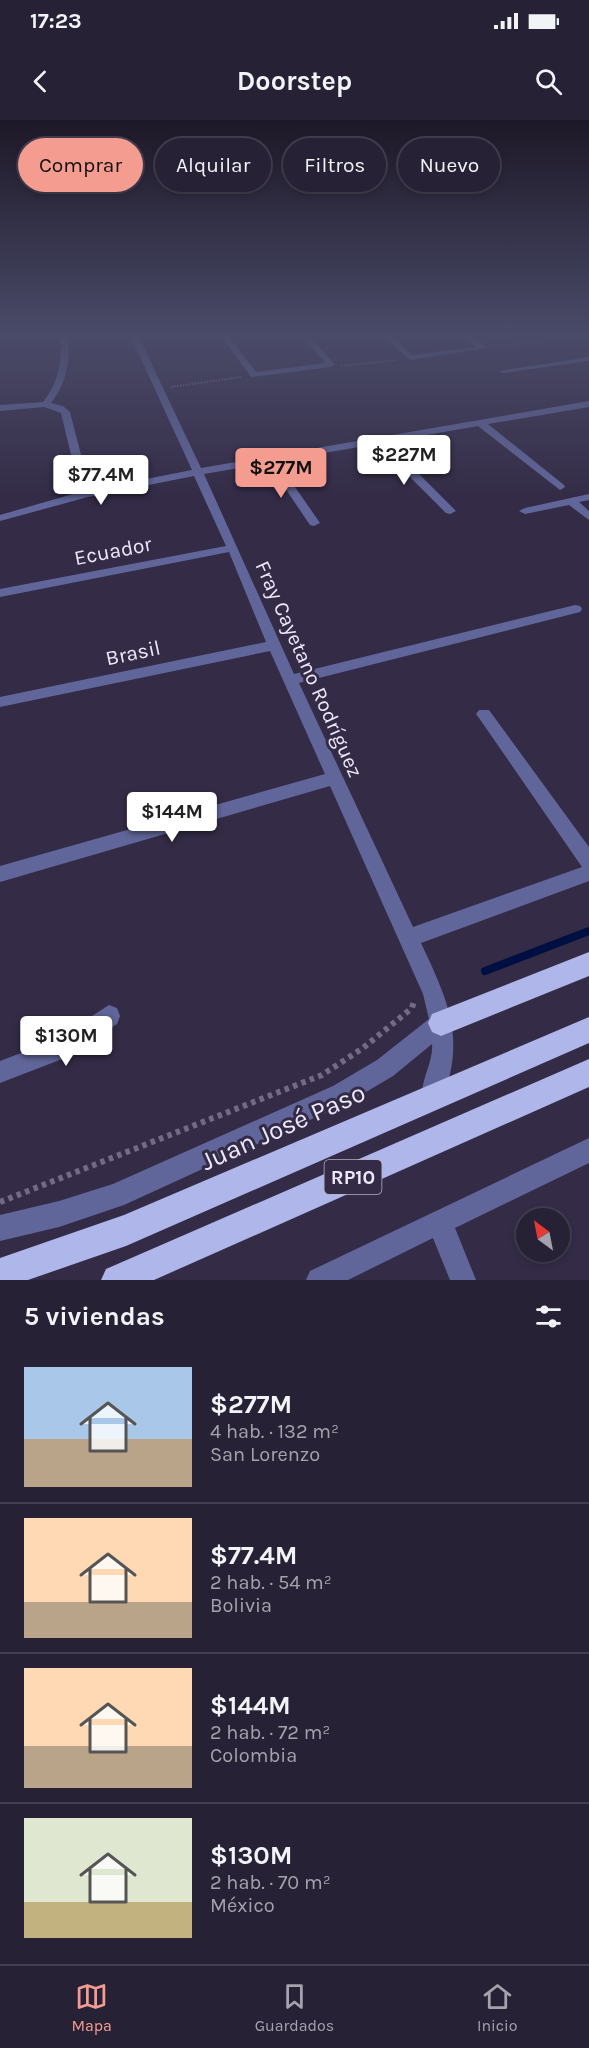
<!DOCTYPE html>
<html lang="es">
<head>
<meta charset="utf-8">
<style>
	:root { --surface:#272135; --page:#2f293d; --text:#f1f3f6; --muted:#a4a3ad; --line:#433e50; --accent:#f59c90 }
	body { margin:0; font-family:Karla,sans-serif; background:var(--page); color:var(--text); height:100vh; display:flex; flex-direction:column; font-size:22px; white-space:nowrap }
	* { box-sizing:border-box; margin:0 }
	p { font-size:20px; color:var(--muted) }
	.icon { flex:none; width:33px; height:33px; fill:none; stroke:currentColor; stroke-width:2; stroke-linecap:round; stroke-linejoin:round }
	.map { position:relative; height:1160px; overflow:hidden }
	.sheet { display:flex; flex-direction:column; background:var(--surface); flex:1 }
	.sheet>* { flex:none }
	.top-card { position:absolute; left:18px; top:18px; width:554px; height:54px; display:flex; gap:12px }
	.needle { width:39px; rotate:328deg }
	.tools { position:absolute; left:516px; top:1088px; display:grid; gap:12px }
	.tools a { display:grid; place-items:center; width:54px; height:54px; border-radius:50%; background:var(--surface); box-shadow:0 3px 9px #0003,0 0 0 2px var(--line); font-size:30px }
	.price { position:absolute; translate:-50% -51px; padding:0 14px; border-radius:6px; background:#fff; color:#222; font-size:20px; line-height:39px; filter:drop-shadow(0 2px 3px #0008) }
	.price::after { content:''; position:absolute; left:50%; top:36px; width:18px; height:14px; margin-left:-9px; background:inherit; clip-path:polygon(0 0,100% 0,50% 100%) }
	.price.active { background:var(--accent); color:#111 }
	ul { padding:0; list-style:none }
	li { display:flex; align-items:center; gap:18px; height:150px; padding:0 24px }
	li+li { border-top:2px solid var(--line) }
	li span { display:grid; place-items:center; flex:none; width:168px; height:120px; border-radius:0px; color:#555 }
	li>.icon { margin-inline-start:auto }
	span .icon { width:72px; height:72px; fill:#fffc; stroke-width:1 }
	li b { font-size:26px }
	h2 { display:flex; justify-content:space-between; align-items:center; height:72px; padding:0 24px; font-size:26px }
	.chip { padding:0 21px; border-radius:27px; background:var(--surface); box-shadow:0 3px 9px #0003,0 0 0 2px var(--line); font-size:21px; line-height:54px }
	.chip.active { background:var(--accent); color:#111 }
	.status { display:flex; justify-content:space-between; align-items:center; height:42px; padding:0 30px; background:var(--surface); direction:ltr }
	.status svg { height:16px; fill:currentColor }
	header { display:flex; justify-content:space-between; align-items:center; height:78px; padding:0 24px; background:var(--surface); font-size:27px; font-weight:700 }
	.dock { display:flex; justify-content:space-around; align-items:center; height:84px; border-top:2px solid var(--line); background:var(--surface); font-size:16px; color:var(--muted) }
	.dock a { display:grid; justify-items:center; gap:3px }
	.dock .active { color:var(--accent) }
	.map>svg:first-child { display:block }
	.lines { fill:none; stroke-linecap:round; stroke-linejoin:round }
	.stream { stroke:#000f41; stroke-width:8 }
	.path-far1 { stroke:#726b83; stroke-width:2; stroke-dasharray:1.5 1.5; stroke-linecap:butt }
	.path { stroke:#726b83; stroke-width:6; stroke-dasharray:4.5 4.5; stroke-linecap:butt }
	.minor { fill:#61669a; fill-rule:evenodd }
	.highway { fill:#afb6e9; fill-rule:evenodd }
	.labels { text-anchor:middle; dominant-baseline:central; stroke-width:6; stroke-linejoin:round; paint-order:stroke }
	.shield { fill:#342c47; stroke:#b6b0c4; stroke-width:1.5 }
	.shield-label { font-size:20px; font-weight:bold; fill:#ede8fa }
	.street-label { font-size:21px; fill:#ede8fa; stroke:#342c47 }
	.near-street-label { font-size:26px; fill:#ede8fa; stroke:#342c47 }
</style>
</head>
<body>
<div class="status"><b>17:23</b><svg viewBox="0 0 49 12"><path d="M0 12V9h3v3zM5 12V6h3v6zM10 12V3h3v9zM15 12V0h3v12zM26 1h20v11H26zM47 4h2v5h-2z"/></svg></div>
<header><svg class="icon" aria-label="back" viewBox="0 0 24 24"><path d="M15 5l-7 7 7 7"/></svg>Doorstep<svg class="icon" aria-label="search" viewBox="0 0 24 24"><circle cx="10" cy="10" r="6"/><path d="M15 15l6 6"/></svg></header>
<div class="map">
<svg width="589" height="1160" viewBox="0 0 589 1160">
	<rect width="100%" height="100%" fill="#342c47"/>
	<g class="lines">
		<polyline class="stream" points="485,851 589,811"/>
		<g class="path-far1">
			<polyline points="495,227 541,221"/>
			<polyline points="341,246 396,240"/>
			<polyline points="171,267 241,257"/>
		</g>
		<polyline class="path" points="0,1082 322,955 363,928 412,888 414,881"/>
		<g class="minor">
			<path d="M60 213H68C70 240 68 261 51 283L63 286 70 292 90 370 192 350 129 213H137L201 348 589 281V287L488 304 564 365 565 367 560 370 478 306 387 322 456 391 450 394 446 393 377 324 277 341 320 403 314 406 310 405 268 343 204 354 294 554 575 485 580 486 582 489 580 492 299 563 413 807 582 747 479 598 476 594 479 590H489L589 727V761L421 823C449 883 467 920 440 985L432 989 424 985C416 966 434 944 432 924L393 956 349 982 124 1085 59 1107 0 1121V1095L59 1081 113 1064 333 966 377 940 429 899 423 874 330 666 0 762V746L325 654 270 531 0 587V577L266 522 229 432 0 477V469L226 426 194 356 88 377 0 401V395L80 372 61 293 44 287 0 291V285L43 282C60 261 62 240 60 213Z"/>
			<polygon points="219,213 226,213 256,252 325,243 300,213 307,213 335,245 331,247 251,257"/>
			<polygon points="379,213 387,213 412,235 476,227 460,213 468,213 487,228 410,240"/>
			<polygon points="547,213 559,216 589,213 589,216 558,220"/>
			<polygon points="589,237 589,241 503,253 499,251"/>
			<polygon points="589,374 589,380 579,382 589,391 589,400 569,385 525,394 519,391 525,388"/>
			<polygon points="109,885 117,888 120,896 117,904 70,936 0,963 0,941 55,920"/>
			<polygon points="589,1018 589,1043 455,1108 476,1160 450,1160 433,1118 348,1160 306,1160 310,1151"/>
		</g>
		<g class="highway">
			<polygon points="589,832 589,856 441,916 432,912 428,903 432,894"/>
			<polygon points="589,897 589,923 126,1126 28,1160 0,1160 0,1138 124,1095"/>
			<polygon points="589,939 589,967 154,1160 101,1160 106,1149"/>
		</g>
	</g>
	<linearGradient id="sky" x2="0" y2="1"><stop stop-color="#1d1827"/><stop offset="0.57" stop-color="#4a4b69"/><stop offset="1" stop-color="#4a4b69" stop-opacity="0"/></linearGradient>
	<rect width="589" height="376" fill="url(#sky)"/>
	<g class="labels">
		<rect class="shield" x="324.5" y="1040" width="57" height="34" rx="4.5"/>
		<g class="shield-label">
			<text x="353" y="1057">RP10</text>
		</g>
		<g class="street-label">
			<text transform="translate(113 431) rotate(-11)">Ecuador</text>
			<text transform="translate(133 533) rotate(-12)">Brasil</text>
			<text transform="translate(309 549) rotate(66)">Fray Cayetano Rodríguez</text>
		</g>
		<g class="near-street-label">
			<text transform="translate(283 1007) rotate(-24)">Juan José Paso</text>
		</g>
	</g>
</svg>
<div class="tools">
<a><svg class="needle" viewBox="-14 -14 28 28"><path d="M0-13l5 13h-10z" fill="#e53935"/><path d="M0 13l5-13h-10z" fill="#a4a3ad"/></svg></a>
</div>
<b class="price" style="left:404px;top:366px">$227M</b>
<b class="price active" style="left:281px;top:379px">$277M</b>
<b class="price" style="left:101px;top:386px">$77.4M</b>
<b class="price" style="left:172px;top:723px">$144M</b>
<b class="price" style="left:66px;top:947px">$130M</b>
<div class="top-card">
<a class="chip active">Comprar</a>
<a class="chip">Alquilar</a>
<a class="chip">Filtros</a>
<a class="chip">Nuevo</a>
</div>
</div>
<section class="sheet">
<h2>5 viviendas<svg class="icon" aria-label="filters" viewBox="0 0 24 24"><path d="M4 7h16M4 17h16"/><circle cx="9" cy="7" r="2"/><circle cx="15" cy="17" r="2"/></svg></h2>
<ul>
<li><span style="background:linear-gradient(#a9c7e8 60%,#b9a48a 0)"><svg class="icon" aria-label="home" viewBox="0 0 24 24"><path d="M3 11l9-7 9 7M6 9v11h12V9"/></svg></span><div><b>$277M</b><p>4 hab. · 132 m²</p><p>San Lorenzo</p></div></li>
<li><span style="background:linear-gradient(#ffd9b3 70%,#b9a48a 0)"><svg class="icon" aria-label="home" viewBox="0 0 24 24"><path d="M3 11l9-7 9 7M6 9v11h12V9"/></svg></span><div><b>$77.4M</b><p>2 hab. · 54 m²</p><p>Bolivia</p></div></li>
<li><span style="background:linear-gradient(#ffd9b3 65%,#b9a48a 0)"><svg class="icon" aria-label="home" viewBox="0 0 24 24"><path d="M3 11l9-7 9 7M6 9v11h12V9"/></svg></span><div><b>$144M</b><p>2 hab. · 72 m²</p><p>Colombia</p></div></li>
<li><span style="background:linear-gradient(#dfe7d0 70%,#c2b280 0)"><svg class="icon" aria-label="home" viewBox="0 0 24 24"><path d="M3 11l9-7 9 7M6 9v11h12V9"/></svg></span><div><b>$130M</b><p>2 hab. · 70 m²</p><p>México</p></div></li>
</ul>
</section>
<nav class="dock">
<a class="active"><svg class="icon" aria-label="map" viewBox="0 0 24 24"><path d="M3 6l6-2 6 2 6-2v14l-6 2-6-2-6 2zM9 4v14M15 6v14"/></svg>Mapa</a>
<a><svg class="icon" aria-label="saved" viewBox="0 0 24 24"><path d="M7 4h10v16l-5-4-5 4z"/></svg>Guardados</a>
<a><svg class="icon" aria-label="home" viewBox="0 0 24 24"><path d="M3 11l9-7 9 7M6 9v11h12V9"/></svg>Inicio</a>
</nav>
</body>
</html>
